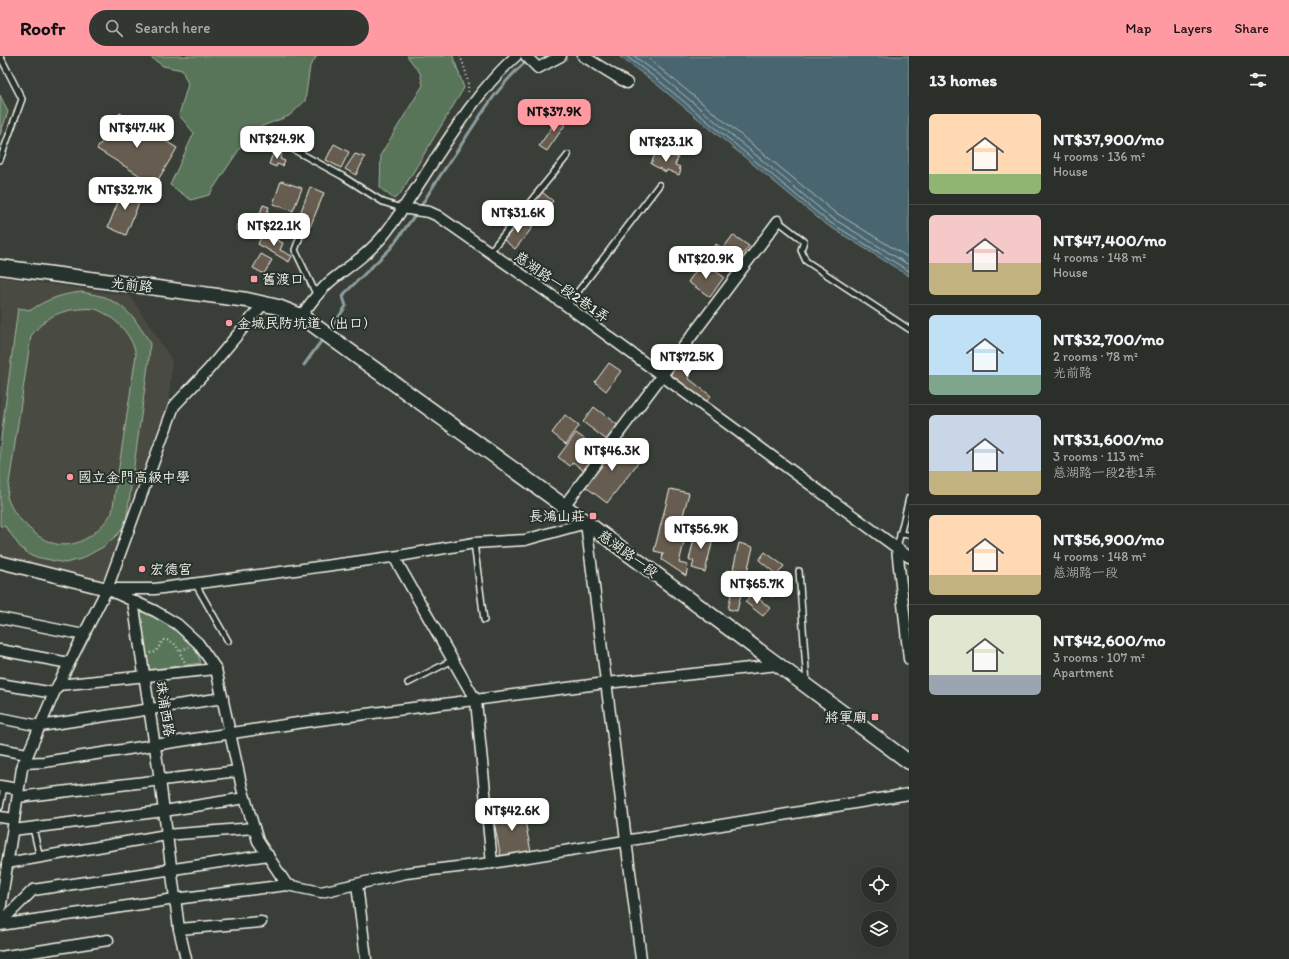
<!DOCTYPE html>
<html lang="en">
<head>
<meta charset="utf-8">
<style>
	:root { --surface:#2b2f2a; --page:#333732; --text:#f1f3f6; --muted:#a6a9a8; --line:#474a47; --accent:#ff9aa2 }
	body { margin:0; font-family:Itim,"LXGW WenKai TC",sans-serif; background:var(--page); color:var(--text); height:100vh; display:flex; flex-direction:column; font-size:15px; white-space:nowrap }
	* { box-sizing:border-box; margin:0 }
	p { font-size:13px; color:var(--muted) }
	.icon { flex:none; width:22px; height:22px; fill:none; stroke:currentColor; stroke-width:2; stroke-linecap:round; stroke-linejoin:round }
	.map { position:relative; flex:1; overflow:hidden }
	.drawer { display:flex; flex-direction:column; background:var(--surface); width:380px }
	.drawer>* { flex:none }
	.fabs { position:absolute; left:861px; top:811px; display:grid; gap:8px }
	.fabs a { display:grid; place-items:center; width:36px; height:36px; border-radius:50%; background:var(--surface); box-shadow:0 4px 16px #0002,0 0 0 1px var(--line); font-size:20px }
	.price { position:absolute; translate:-50% -34px; padding:0 9px; border-radius:8px; background:#fff; color:#222; font-size:13px; line-height:26px; filter:drop-shadow(0 1px 2px #0008) }
	.price::after { content:''; position:absolute; left:50%; top:24px; width:12px; height:9px; margin-left:-6px; background:inherit; clip-path:polygon(0 0,100% 0,50% 100%) }
	.price.current { background:var(--accent); color:#111 }
	ul { padding:0; list-style:none }
	li { display:flex; align-items:center; gap:12px; height:100px; padding:0 20px }
	li+li { border-top:1px solid var(--line) }
	li span { display:grid; place-items:center; flex:none; width:112px; height:80px; border-radius:6px; color:#555 }
	li>.icon { margin-inline-start:auto }
	span .icon { width:48px; height:48px; fill:#fffc; stroke-width:1 }
	li b { font-size:17px }
	h2 { display:flex; justify-content:space-between; align-items:center; height:48px; padding:0 20px; font-size:17px }
	header { display:flex; align-items:center; gap:24px; box-sizing:border-box; height:56px; padding:0 20px; background:var(--accent); color:#111 }
	header strong { font-size:19px }
	nav { display:flex; gap:22px; margin-inline-start:auto; font-size:14px }
	.search { width:280px; height:36px; background:var(--page); display:flex; align-items:center; gap:10px; box-sizing:border-box; padding:0 14px; border-radius:22px; color:var(--muted); font-size:15px }
	main { display:flex; flex:1; min-height:0 }
	.map>svg:first-child { display:block }
	.built { fill:#494b42 }
	.green { fill:#58745a; stroke:#a6b2a1; fill-rule:evenodd }
	.water { fill:#4a6670; stroke:#8e9ea0 }
	.lines { fill:none; stroke-linecap:round; stroke-linejoin:round }
	.shore { stroke:#b0b9b8; stroke-width:1 }
	.stream { stroke:#8e9ea0; stroke-width:3 }
	.building { fill:#665c50; stroke:#f4f1e8 }
	.service-casing { stroke:#f4f1e8; stroke-width:8 }
	.minor-casing { stroke:#f4f1e8; stroke-width:13 }
	.tertiary-casing { stroke:#f4f1e8; stroke-width:15 }
	.secondary-casing { stroke:#f4f1e8; stroke-width:17 }
	.path { stroke:#f4f1e8; stroke-width:2; stroke-dasharray:1 3; stroke-linecap:butt }
	.service { stroke:#26332d; stroke-width:5 }
	.minor { stroke:#26332d; stroke-width:10 }
	.tertiary { stroke:#26332d; stroke-width:12 }
	.secondary { stroke:#26332d; stroke-width:14 }
	.poi-dot { fill:#ff9aa2; stroke:#26332d; stroke-width:1.5 }
	.labels { text-anchor:middle; dominant-baseline:central; stroke-width:4; stroke-linejoin:round; paint-order:stroke }
	.poi-label { font-size:14px; fill:#f4f1e8; stroke:#26332d; text-anchor:start }
	.street-label { font-size:14px; fill:#f4f1e8; stroke:#26332d }
</style>
</head>
<body>
<header>
<strong>Roofr</strong>
<div class="search"><svg class="icon" aria-label="search" viewBox="0 0 24 24"><circle cx="10" cy="10" r="6"/><path d="M15 15l6 6"/></svg>Search here</div>
<nav><a>Map</a><a>Layers</a><a>Share</a></nav>
</header>
<main>
<div class="map">
<svg width="909" height="903" viewBox="0 0 909 903">
	<rect width="100%" height="100%" fill="#393f38"/>
	<filter id="ink" filterUnits="userSpaceOnUse"><feTurbulence type="fractalNoise" baseFrequency=".025" numOctaves="2"/><feDisplacementMap in="SourceGraphic" scale="8" xChannelSelector="R" yChannelSelector="G"/><feConvolveMatrix kernelMatrix="1 2 1 2 8 2 1 2 1" color-interpolation-filters="sRGB"/></filter>
	<g filter="url(#ink)">
		<polygon class="built" points="0,221 130,240 172,304 169,343 103,524 0,499"/>
		<g class="green">
			<polygon points="149,0 317,0 310,10 305,45 289,60 252,74 209,139 191,144 170,129 194,77 179,59 188,28 182,14 163,10"/>
			<polygon points="407,0 453,0 464,32 400,138 394,143 380,132 381,98 423,29 420,17"/>
			<polygon points="0,39 8,56 0,79"/>
			<path d="M82 236 105 241 121 250 133 261 150 286 149 303 126 467 117 479 103 491 81 503 65 507 31 500 20 491 6 471 0 470V390L18 252 31 254C47 243 62 238 82 236ZM79 253C84 253 90 252 95 253 114 259 133 280 136 299L112 457C90 488 61 502 30 473 19 463 12 455 7 441L31 280C44 263 57 255 79 253Z"/>
			<polygon points="138,553 170,570 193,587 201,607 148,614"/>
		</g>
		<polygon class="water" points="619,0 909,0 909,220 824,167 655,27"/>
		<g class="lines">
			<g class="shore">
				<polyline points="626,0 658,24 826,164 909,215"/>
				<polyline points="634,0 661,20 829,160 909,209"/>
				<polyline points="645,0 833,155 909,202"/>
			</g>
			<g class="stream">
				<path d="M420 152C431 132 444 114 457 95 479 62 501 24 533 0"/>
				<polyline points="334,268 346,250 343,241 345,237 391,192 417,156"/>
				<polyline points="304,309 322,284"/>
			</g>
		</g>
		<g class="building">
			<polygon points="120,57 177,92 155,129 97,93"/>
			<polygon points="568,58 571,60 547,95 539,90 556,65 558,67 561,62 564,64"/>
			<polygon points="334,88 349,96 341,112 326,104"/>
			<polygon points="659,94 678,102 675,109 680,111 679,113 681,114 679,119 667,114 666,116 651,108 655,98 657,99"/>
			<polygon points="274,95 282,98 280,103 285,105 283,110 277,108 276,111 269,108"/>
			<polygon points="355,98 365,101 356,119 345,113"/>
			<polygon points="281,125 302,132 293,155 273,148"/>
			<polygon points="124,131 142,139 126,179 108,171"/>
			<polygon points="310,131 324,137 310,171 297,166"/>
			<polygon points="542,136 553,145 535,167 524,158"/>
			<polygon points="263,149 269,151 264,165 258,163"/>
			<polygon points="522,162 533,171 515,193 504,184"/>
			<polygon points="239,167 251,173 248,178 236,173"/>
			<polygon points="263,177 283,187 280,194 292,200 289,206 258,188"/>
			<polygon points="733,179 749,190 737,206 722,194"/>
			<polygon points="716,188 722,192 717,199 711,195"/>
			<polygon points="261,198 272,204 264,218 253,212"/>
			<polygon points="702,206 724,221 710,241 688,226"/>
			<polygon points="682,298 686,302 684,305 689,308 684,314 690,319 688,322 711,340 706,346 668,317"/>
			<polygon points="609,307 621,315 606,335 595,326"/>
			<polygon points="594,351 619,370 607,384 583,366"/>
			<polygon points="565,359 579,370 566,388 552,377"/>
			<polygon points="576,377 600,394 584,415 573,406 570,410 558,401"/>
			<polygon points="617,384 641,403 607,447 582,428"/>
			<polygon points="670,433 689,437 681,467 690,469 688,478 686,478 679,507 688,509 686,520 662,504 663,497 654,495"/>
			<polygon points="696,475 714,479 705,516 692,512 694,505 689,504"/>
			<polygon points="739,487 753,491 747,516 733,513"/>
			<polygon points="765,496 784,510 777,519 759,504"/>
			<polygon points="727,514 746,518 737,555 728,553 732,534 723,532"/>
			<polygon points="760,518 779,533 772,541 754,527"/>
			<polygon points="752,537 770,552 763,560 745,546"/>
			<polygon points="522,749 531,796 501,802 492,755"/>
		</g>
		<g class="lines">
			<g class="service-casing">
				<g id="service">
					<polyline points="0,0 22,43 0,104"/>
					<polyline points="278,85 342,120 383,146 401,152"/>
					<polyline points="778,165 804,185 801,194 806,205 909,273"/>
					<polyline points="301,178 295,194 317,240"/>
					<polyline points="489,197 568,99"/>
					<polyline points="567,250 659,129"/>
					<polyline points="900,478 909,479"/>
					<polyline points="474,487 484,564"/>
					<polyline points="897,492 909,442"/>
					<polyline points="799,515 807,628"/>
					<polyline points="195,527 228,585"/>
					<polyline points="408,627 453,604"/>
					<polyline points="0,751 4,731"/>
					<polyline points="33,772 40,802"/>
				</g>
			</g>
			<g class="minor-casing">
				<g id="minor">
					<polyline points="526,0 538,12 561,0"/>
					<polyline points="583,0 627,27"/>
					<polyline points="401,152 429,156 438,160 567,250 897,492 909,603"/>
					<path d="M301 260C311 247 320 233 333 223 352 208 372 195 387 175 428 120 465 45 516 0"/>
					<polyline points="564,450 778,165"/>
					<polyline points="897,492 909,501"/>
					<polyline points="394,501 476,645 492,807"/>
					<polyline points="107,533 155,555 177,568 198,587 216,613 242,732 258,785 287,829 321,836 406,817 492,807 909,738"/>
					<polyline points="111,533 155,533 399,500 474,487 525,484 586,467 641,903"/>
					<polyline points="133,545 160,724 179,873 186,903"/>
					<polyline points="0,562 84,579"/>
					<polyline points="0,594 69,607"/>
					<polyline points="0,628 54,637"/>
					<polyline points="58,629 216,613"/>
					<polyline points="0,662 40,670 223,642"/>
					<polyline points="0,693 27,698"/>
					<polyline points="23,707 44,706 304,666 606,627 778,609"/>
					<polyline points="0,730 18,733"/>
					<polyline points="18,741 238,715"/>
					<polyline points="0,761 14,763"/>
					<polyline points="13,774 164,755 245,742"/>
					<polyline points="7,807 166,779 254,772"/>
					<polyline points="357,828 366,903"/>
					<polyline points="0,855 22,712 54,637 107,533 174,350 209,313 264,247"/>
					<polyline points="0,867 33,834 268,799"/>
					<polyline points="0,869 175,843 287,829"/>
					<polyline points="179,873 261,866"/>
					<polyline points="0,901 108,884"/>
				</g>
			</g>
			<g class="tertiary-casing">
				<polyline id="tertiary" points="0,506 107,533"/>
			</g>
			<g class="secondary-casing">
				<polyline id="secondary" points="0,211 247,244 278,251 301,260 564,450 909,706"/>
			</g>
			<g class="path">
				<path d="M460 0C465 12 469 24 468 37"/>
				<polyline points="181,594 189,591"/>
				<path d="M150 597 156 596 163 584C179 584 178 597 185 606"/>
			</g>
			<use href="#service" class="service"/>
			<use href="#minor" class="minor"/>
			<use href="#tertiary" class="tertiary"/>
			<use href="#secondary" class="secondary"/>
		</g>
	</g>
	<g class="poi-dot">
		<rect x="250" y="219" width="8" height="8" rx="2"/>
		<circle cx="229" cy="267" r="4"/>
		<circle cx="70" cy="421" r="4"/>
		<rect x="589" y="456" width="8" height="8" rx="2"/>
		<circle cx="142" cy="513" r="4"/>
		<rect x="871" y="657" width="8" height="8" rx="2"/>
	</g>
	<g class="labels">
		<g class="poi-label">
			<text x="262" y="223">舊渡口</text>
			<text x="237" y="267">金城民防坑道（出口）</text>
			<text x="78" y="421">國立金門高級中學</text>
			<text x="585" y="460" text-anchor="end">長鴻山莊</text>
			<text x="150" y="513">宏德宮</text>
			<text x="867" y="661" text-anchor="end">將軍廟</text>
		</g>
		<g class="street-label">
			<text transform="translate(132 229) rotate(7)">光前路</text>
			<text transform="translate(562 231) rotate(35)">慈湖路一段2巷1弄</text>
			<text transform="translate(628 498) rotate(36)">慈湖路一段</text>
			<text transform="translate(165 653) rotate(81)">珠浦西路</text>
		</g>
	</g>
</svg>
<div class="fabs">
<a><svg class="icon" aria-label="locate" viewBox="0 0 24 24"><circle cx="12" cy="12" r="6"/><path d="M12 2v4M12 18v4M2 12h4M18 12h4"/></svg></a>
<a><svg class="icon" aria-label="layers" viewBox="0 0 24 24"><path d="M12 4l9 5-9 5-9-5zM3 14l9 5 9-5"/></svg></a>
</div>
<b class="price current" style="left:554px;top:77px">NT$37.9K</b>
<b class="price" style="left:137px;top:93px">NT$47.4K</b>
<b class="price" style="left:277px;top:104px">NT$24.9K</b>
<b class="price" style="left:666px;top:107px">NT$23.1K</b>
<b class="price" style="left:125px;top:155px">NT$32.7K</b>
<b class="price" style="left:518px;top:178px">NT$31.6K</b>
<b class="price" style="left:274px;top:191px">NT$22.1K</b>
<b class="price" style="left:706px;top:224px">NT$20.9K</b>
<b class="price" style="left:687px;top:322px">NT$72.5K</b>
<b class="price" style="left:612px;top:416px">NT$46.3K</b>
<b class="price" style="left:701px;top:494px">NT$56.9K</b>
<b class="price" style="left:757px;top:549px">NT$65.7K</b>
<b class="price" style="left:512px;top:776px">NT$42.6K</b>
</div>
<section class="drawer">
<h2>13 homes<svg class="icon" aria-label="filters" viewBox="0 0 24 24"><path d="M4 7h16M4 17h16"/><circle cx="9" cy="7" r="2"/><circle cx="15" cy="17" r="2"/></svg></h2>
<ul>
<li><span style="background:linear-gradient(#ffd9b3 75%,#8fb573 0)"><svg class="icon" aria-label="home" viewBox="0 0 24 24"><path d="M3 11l9-7 9 7M6 9v11h12V9"/></svg></span><div><b>NT$37,900/mo</b><p>4 rooms · 136 m²</p><p>House</p></div></li>
<li><span style="background:linear-gradient(#f6c9c9 60%,#c2b280 0)"><svg class="icon" aria-label="home" viewBox="0 0 24 24"><path d="M3 11l9-7 9 7M6 9v11h12V9"/></svg></span><div><b>NT$47,400/mo</b><p>4 rooms · 148 m²</p><p>House</p></div></li>
<li><span style="background:linear-gradient(#bfe0f5 75%,#7fa58c 0)"><svg class="icon" aria-label="home" viewBox="0 0 24 24"><path d="M3 11l9-7 9 7M6 9v11h12V9"/></svg></span><div><b>NT$32,700/mo</b><p>2 rooms · 78 m²</p><p>光前路</p></div></li>
<li><span style="background:linear-gradient(#c9d6e8 70%,#c2b280 0)"><svg class="icon" aria-label="home" viewBox="0 0 24 24"><path d="M3 11l9-7 9 7M6 9v11h12V9"/></svg></span><div><b>NT$31,600/mo</b><p>3 rooms · 113 m²</p><p>慈湖路一段2巷1弄</p></div></li>
<li><span style="background:linear-gradient(#ffd9b3 75%,#c2b280 0)"><svg class="icon" aria-label="home" viewBox="0 0 24 24"><path d="M3 11l9-7 9 7M6 9v11h12V9"/></svg></span><div><b>NT$56,900/mo</b><p>4 rooms · 148 m²</p><p>慈湖路一段</p></div></li>
<li><span style="background:linear-gradient(#dfe7d0 75%,#9aa5b1 0)"><svg class="icon" aria-label="home" viewBox="0 0 24 24"><path d="M3 11l9-7 9 7M6 9v11h12V9"/></svg></span><div><b>NT$42,600/mo</b><p>3 rooms · 107 m²</p><p>Apartment</p></div></li>
</ul>
</section>
</main>
</body>
</html>
